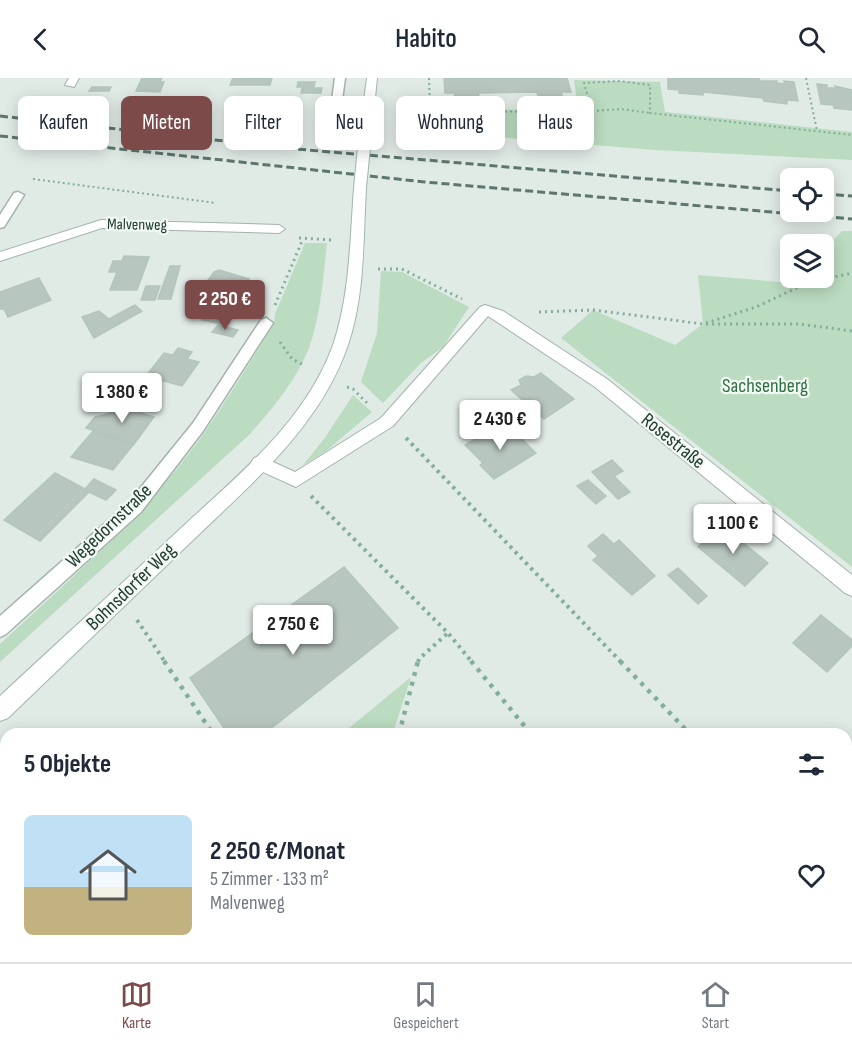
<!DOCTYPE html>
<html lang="de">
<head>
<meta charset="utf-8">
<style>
	:root { --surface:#fff; --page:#f2f2f3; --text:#1f2937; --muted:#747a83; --line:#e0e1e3; --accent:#7c4a48 }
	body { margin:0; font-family:"Sofia Sans Condensed",sans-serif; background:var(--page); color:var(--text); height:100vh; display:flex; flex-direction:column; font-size:22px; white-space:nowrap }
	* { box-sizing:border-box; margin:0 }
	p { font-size:20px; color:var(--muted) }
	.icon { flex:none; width:33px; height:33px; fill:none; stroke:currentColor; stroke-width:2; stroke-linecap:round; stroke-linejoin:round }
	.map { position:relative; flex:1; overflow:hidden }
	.side { position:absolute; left:0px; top:650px; width:852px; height:236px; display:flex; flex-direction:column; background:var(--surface); border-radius:18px 18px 0 0; box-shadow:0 3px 15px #0003 }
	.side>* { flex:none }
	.banner { position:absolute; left:18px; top:18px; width:816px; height:54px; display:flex; gap:12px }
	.tools { position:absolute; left:780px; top:90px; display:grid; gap:12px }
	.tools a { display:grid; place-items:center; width:54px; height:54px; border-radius:9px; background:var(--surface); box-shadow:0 3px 15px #0003; font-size:30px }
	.price { position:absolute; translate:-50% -51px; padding:0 14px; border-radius:6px; background:#fff; color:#222; font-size:20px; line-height:39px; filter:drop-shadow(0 2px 3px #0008) }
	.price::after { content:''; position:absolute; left:50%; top:36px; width:18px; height:14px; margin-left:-9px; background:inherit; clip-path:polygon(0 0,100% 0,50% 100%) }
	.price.on { background:var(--accent); color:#fff }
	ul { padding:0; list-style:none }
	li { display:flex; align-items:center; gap:18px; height:150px; padding:0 24px }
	li span { display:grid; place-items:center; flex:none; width:168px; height:120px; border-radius:9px; color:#555 }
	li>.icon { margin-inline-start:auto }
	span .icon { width:72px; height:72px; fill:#fffc; stroke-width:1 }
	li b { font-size:26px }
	h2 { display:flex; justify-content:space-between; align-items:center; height:72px; padding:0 24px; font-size:26px }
	.tag { padding:0 21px; border-radius:9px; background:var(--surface); box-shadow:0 3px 15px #0003; font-size:21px; line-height:54px }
	.tag.on { background:var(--accent); color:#fff }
	header { display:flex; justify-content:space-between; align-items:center; height:78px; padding:0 24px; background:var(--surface); font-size:27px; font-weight:600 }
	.tabs { display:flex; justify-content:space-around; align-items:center; height:84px; border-top:2px solid var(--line); background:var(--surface); font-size:16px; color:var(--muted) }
	.tabs a { display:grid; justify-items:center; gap:3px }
	.tabs .on { color:var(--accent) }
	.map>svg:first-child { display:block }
	.green { fill:#bbdcc0 }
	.building { fill:#b7c6be; stroke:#b4c5bc; stroke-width:1.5 }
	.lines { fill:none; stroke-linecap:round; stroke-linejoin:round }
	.lane-casing { stroke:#a4b3ac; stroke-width:3 }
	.street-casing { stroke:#a4b3ac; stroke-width:2 }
	.secondary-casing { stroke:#a0b7ad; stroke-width:2 }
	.path-far3 { stroke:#82ae9c; stroke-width:2; stroke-dasharray:2 3; stroke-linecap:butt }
	.path-far2 { stroke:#82ae9c; stroke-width:3; stroke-dasharray:2 4; stroke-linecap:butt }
	.path-far1 { stroke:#82ae9c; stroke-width:4; stroke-dasharray:3 4.5; stroke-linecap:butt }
	.path { stroke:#82ae9c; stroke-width:4.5; stroke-dasharray:4 6; stroke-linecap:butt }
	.lane { fill:#fff; fill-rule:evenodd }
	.street { fill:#fff; fill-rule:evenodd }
	.secondary { fill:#fff; fill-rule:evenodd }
	.rail { stroke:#5c776d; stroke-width:3; stroke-dasharray:8 4; stroke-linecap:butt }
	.secondary-bridge-casing { stroke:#a0b7ad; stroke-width:14; stroke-linecap:butt }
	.secondary-bridge { stroke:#fff; stroke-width:12 }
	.labels { text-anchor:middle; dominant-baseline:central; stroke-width:4.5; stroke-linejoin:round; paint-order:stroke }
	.far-street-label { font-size:16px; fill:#223c32; stroke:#f2f8f4 }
	.park-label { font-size:20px; fill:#2d7141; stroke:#f2f8f4 }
	.street-label { font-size:20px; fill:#223c32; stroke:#f2f8f4 }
</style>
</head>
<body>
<header><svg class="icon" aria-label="back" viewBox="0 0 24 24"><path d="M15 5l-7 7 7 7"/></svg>Habito<svg class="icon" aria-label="search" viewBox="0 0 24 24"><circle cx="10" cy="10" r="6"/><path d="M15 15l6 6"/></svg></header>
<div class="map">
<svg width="852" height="884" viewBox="0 0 852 884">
	<rect width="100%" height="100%" fill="#e1ebe6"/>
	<g class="green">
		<polygon points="574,2 660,4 665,34 852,54 852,82 655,72 411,52 412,33 578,31"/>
		<polygon points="842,153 852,153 852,489 561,260 593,232 675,267 703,246 698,197 792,205 797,200 824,200 824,172"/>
		<path d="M305 165H327C323 200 321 237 309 270 296 303 272 331 249 357L0 584V566C70 501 146 436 202 358 227 322 250 284 274 246L275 236Z"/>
		<polygon points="381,193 402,194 469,229 443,269 421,285 383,325 361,304 377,255"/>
		<polygon points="353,317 372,334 326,373 303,387 324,361"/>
		<polygon points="411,599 393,655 343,655"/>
	</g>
	<g class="building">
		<polygon points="142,0 162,0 160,4 164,4 160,14 136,13"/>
		<polygon points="233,0 272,0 270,7 230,7"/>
		<polygon points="444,0 567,0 571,14 561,14 562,17 538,18 537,14 478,15 479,18 455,18 454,15 445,15"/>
		<polygon points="668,0 759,0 760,3 777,3 777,5 785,6 784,3 794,4 798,23 787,22 787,26 764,23 763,20 703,14 703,17 679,15 679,12 668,11"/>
		<polygon points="298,4 315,4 314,9 297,9"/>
		<polygon points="817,6 827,7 827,10 836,10 835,8 852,12 852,32 834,30 833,27 821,26"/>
		<polygon points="92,9 111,9 109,13 89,13"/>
		<polygon points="302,10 322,10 321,15 301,15"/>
		<polygon points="254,21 291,21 289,33 250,33"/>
		<polygon points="124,178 149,179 137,212 110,212 117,194 109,194 113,183 122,183"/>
		<polygon points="170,188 180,188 171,221 158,221"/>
		<polygon points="219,192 249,201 228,230 235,232 225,247 202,242 207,234 202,233 210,222 195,219 214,194"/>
		<polygon points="39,200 51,222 8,239 4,231 0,231 0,214"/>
		<polygon points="146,208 160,208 155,222 141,222"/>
		<polygon points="135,227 142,233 94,260 82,239 99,233 109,241"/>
		<polygon points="218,247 238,252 233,259 212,254"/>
		<polygon points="178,270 192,274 187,281 199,284 182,308 146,298 164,275 173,277"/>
		<polygon points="541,295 574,321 544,341 511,312 521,307 519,302 526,298 534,299"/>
		<polygon points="115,327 154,339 134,366 86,350 95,339 108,336"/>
		<polygon points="502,346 513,356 515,354 536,375 494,401 480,387 483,385 465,367"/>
		<polygon points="93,353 134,366 113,392 71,379"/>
		<polygon points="612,382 623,393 614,398 630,414 618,421 592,394"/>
		<polygon points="55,395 85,411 94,401 116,412 106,422 89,414 40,463 4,442"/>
		<polygon points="588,402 606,418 596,426 577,408"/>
		<polygon points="721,447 768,485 745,508 698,469"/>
		<polygon points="603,456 614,466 619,462 655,498 632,517 593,482 598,478 588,468"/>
		<polygon points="344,489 398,550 264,656 228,656 190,600"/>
		<polygon points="678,490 707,518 698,526 668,497"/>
		<polygon points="821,537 852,562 852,568 827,594 793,565"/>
		<polygon points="852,677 852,747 846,742 846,683"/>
		<polygon points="77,879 221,879 224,884 80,884"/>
		<polygon points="538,879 587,879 583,884 542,884"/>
	</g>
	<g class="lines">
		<g class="lane-casing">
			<g id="lane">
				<polygon points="335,0 345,0 340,37 335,40 330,37"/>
				<polygon points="18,114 24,117 4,149 0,150 0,137 14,115"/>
				<polygon points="266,240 273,245 203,353 141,434 6,556 0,559 0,538 129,424 193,345 261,242"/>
			</g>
		</g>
		<g class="street-casing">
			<g id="street">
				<polygon points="69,0 79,0 74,9 65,7"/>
				<polygon points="101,142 279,147 285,151 279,155 102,150 0,183 0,174"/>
				<polygon points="485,227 503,233 607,301 852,497 852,518 845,515 595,309 488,238 393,348 296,409 254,390 251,385 254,380 260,378 295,394 381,340 480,229"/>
			</g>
		</g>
		<g class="secondary-casing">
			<g id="secondary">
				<polygon points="367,0 377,0 371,59 365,62 359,59"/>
				<path d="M360 106 366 110C363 162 365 217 348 267 320 349 251 406 191 464 130 523 69 581 8 640L0 643V618C60 562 121 507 180 451 238 397 305 344 333 267 350 217 350 162 354 110Z"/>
			</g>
		</g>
		<g class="path-far3">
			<polyline points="429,0 430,28 438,34 592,33 584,5 618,3 650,7 650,35 852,57"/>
			<polyline points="806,0 817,53"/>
			<polyline points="592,33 621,31 650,35"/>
			<polyline points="33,101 216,125"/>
		</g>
		<g class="path-far2">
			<polyline points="299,160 332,162"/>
			<polyline points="378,191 402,191 462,221"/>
			<polyline points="275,227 303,161"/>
			<polyline points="539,234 593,232 703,246 799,246 852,253"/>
			<polyline points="706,245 756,229 805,206 852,195"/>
			<polyline points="280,264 292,281 304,287"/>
			<polyline points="347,309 353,311 369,327"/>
		</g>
		<g class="path-far1">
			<polyline points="406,360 621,584"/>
			<polyline points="311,418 448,555 472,584"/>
			<polyline points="137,542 165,584"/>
			<polyline points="418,584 419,581 448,555"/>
		</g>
		<g class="path">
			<polyline points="164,583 213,656"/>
			<polyline points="471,583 531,656"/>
			<polyline points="620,583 690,656"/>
			<polyline points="399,656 418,583"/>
			<polyline points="846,811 852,816"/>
			<polyline points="339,879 339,884"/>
			<polyline points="443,879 447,884"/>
			<polyline points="652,884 656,879"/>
		</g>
		<use href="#lane" class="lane"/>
		<use href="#street" class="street"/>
		<use href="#secondary" class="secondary"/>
		<g class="rail">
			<polyline points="0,38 296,71 790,113"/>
			<polyline points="0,58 425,104 852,141"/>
			<polyline points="824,116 852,118"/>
		</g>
		<g class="secondary-bridge-casing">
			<polyline id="secondary-bridge" points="360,110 365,59"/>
		</g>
		<use href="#secondary-bridge" class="secondary-bridge"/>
	</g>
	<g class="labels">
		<g class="far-street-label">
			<text transform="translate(137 147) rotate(1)">Malvenweg</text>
		</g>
		<g class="park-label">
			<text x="765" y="308">Sachsenberg</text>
		</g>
		<g class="street-label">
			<text transform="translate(673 363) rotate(39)">Rosestraße</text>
			<text transform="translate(109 448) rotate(-44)">Wegedornstraße</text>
			<text transform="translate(131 509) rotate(-44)">Bohnsdorfer Weg</text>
		</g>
	</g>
</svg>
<div class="tools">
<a><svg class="icon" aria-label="locate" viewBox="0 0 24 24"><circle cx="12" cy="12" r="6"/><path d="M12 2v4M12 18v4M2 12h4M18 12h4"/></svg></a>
<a><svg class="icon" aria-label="layers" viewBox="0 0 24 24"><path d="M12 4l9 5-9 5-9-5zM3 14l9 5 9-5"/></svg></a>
</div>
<b class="price on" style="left:225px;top:253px">2 250 €</b>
<b class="price" style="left:122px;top:346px">1 380 €</b>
<b class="price" style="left:500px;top:373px">2 430 €</b>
<b class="price" style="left:733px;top:477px">1 100 €</b>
<b class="price" style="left:293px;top:578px">2 750 €</b>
<div class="banner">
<a class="tag">Kaufen</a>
<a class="tag on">Mieten</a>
<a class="tag">Filter</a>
<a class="tag">Neu</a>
<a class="tag">Wohnung</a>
<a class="tag">Haus</a>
</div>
<section class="side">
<h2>5 Objekte<svg class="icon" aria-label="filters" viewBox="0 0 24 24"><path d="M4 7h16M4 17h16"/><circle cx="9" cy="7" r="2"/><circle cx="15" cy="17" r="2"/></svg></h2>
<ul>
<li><span style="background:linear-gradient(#bfe0f5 60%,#c2b280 0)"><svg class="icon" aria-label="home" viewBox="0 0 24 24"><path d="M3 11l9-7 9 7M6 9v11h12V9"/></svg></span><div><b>2 250 €/Monat</b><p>5 Zimmer · 133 m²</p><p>Malvenweg</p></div><svg class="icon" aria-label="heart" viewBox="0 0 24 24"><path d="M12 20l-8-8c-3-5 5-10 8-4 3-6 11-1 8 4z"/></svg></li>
</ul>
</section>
</div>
<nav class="tabs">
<a class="on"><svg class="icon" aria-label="map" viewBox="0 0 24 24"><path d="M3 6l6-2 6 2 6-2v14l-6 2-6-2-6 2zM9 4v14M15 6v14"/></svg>Karte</a>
<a><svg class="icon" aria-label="saved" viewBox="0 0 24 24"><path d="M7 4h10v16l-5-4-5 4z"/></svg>Gespeichert</a>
<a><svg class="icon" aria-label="home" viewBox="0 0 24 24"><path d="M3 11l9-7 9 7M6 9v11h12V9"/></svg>Start</a>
</nav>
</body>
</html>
